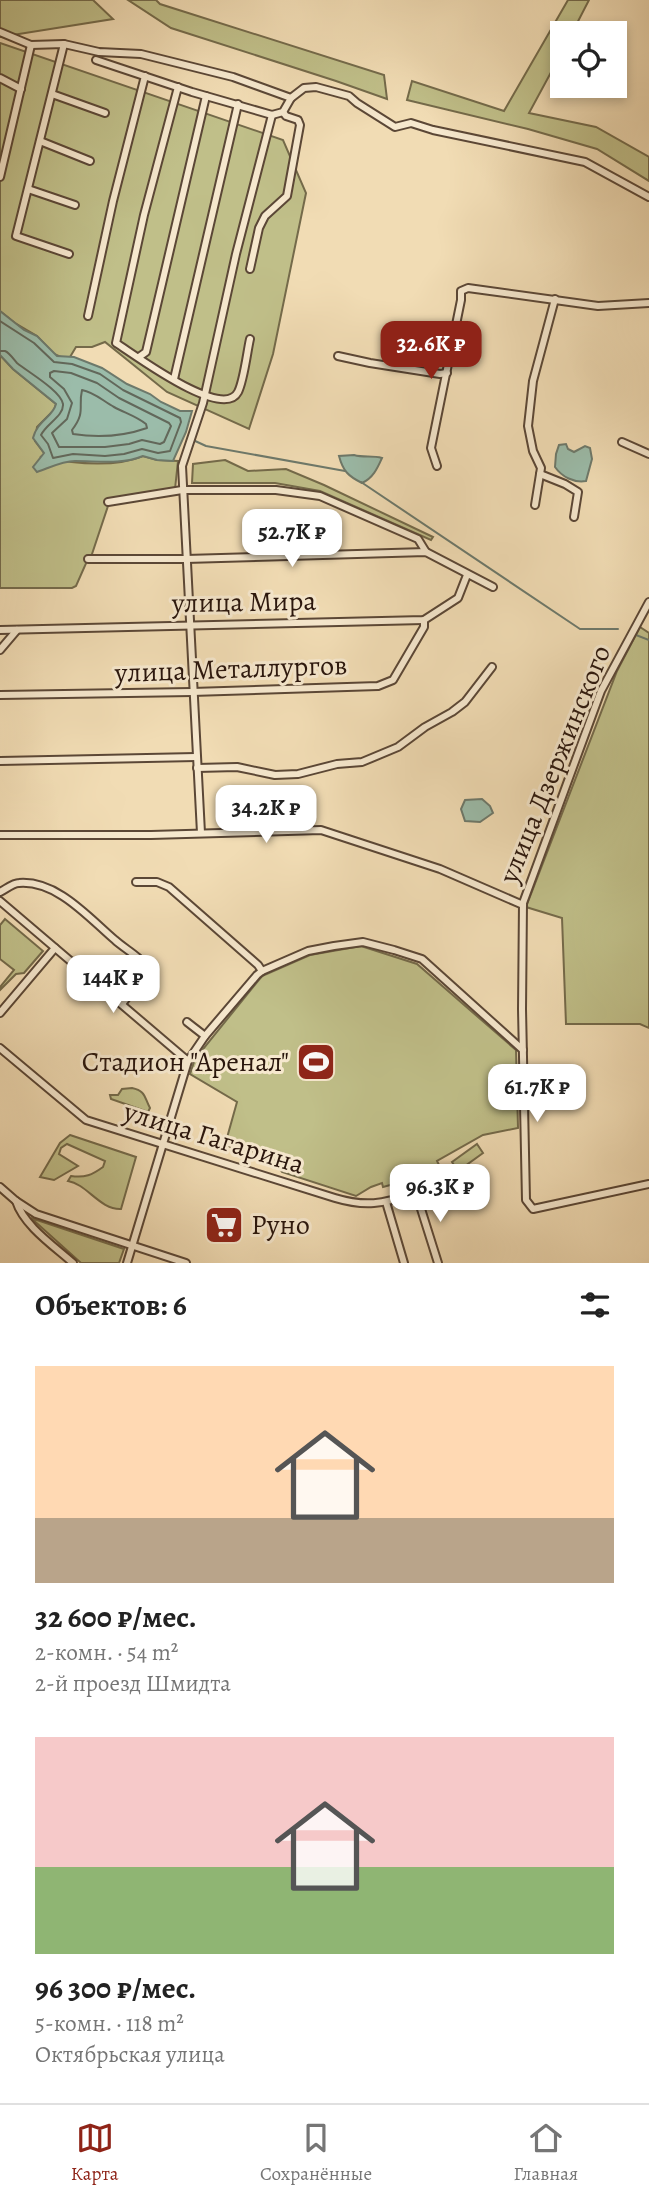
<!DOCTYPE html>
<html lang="ru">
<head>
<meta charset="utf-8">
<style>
	:root { --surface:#fff; --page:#f2f2f2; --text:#222; --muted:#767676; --line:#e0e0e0; --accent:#8f2418 }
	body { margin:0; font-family:Alegreya,serif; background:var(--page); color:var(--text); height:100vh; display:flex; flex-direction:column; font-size:26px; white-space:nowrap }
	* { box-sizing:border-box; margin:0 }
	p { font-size:23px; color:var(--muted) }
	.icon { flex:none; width:38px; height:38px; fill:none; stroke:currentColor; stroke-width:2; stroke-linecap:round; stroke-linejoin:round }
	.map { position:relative; height:1263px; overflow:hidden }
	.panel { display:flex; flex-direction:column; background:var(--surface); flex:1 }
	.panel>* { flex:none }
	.controls { position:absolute; left:550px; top:21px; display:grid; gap:14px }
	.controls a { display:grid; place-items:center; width:77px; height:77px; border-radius:0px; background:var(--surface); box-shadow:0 4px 10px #0003; font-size:35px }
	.price { position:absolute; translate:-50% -60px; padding:0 16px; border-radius:14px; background:#fff; color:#222; font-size:23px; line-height:46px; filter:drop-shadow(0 2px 4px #0008) }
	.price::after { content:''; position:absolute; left:50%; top:42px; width:21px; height:16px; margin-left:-10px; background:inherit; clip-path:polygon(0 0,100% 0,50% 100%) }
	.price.current { background:var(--accent); color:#fff }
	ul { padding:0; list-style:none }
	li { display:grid; align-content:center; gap:14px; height:371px; padding:0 35px }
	li span { display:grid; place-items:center; height:217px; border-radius:0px; color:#555 }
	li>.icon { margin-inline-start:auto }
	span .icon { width:126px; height:126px; fill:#fffc; stroke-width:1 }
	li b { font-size:30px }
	h2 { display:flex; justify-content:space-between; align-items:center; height:84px; padding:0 35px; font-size:30px }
	.menu { display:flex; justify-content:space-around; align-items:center; height:98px; border-top:2px solid var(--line); background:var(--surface); font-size:19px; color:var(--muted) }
	.menu a { display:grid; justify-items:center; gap:4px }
	.menu .current { color:var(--accent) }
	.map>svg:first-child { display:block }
	.green { fill:#c0bf89; stroke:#746a4a; stroke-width:2 }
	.water { fill:#9bbcaa; stroke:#6d796b; stroke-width:2 }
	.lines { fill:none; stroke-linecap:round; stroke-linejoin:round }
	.shore { stroke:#62685b; stroke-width:2 }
	.stream { stroke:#6d796b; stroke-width:2 }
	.minor-casing { stroke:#5b4736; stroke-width:10 }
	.minor { stroke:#f6e8ce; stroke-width:6 }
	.labels { text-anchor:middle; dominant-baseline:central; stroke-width:6; stroke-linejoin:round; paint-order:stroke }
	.street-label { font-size:28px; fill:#29150c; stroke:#f6e8ce }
	.poi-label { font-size:28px; fill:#29150c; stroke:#f6e8ce; text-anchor:end }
</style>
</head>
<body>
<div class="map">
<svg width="649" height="1263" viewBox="0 0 649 1263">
	<rect width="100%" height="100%" fill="#f1dcb4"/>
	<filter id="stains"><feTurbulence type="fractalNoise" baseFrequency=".00286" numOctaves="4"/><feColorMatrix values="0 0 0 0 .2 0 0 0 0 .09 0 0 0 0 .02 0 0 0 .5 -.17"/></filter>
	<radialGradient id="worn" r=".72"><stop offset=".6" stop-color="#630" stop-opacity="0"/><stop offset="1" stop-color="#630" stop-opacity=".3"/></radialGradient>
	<g class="green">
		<polygon points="0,0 93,0 113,19 0,37"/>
		<polygon points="128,0 156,0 160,4 384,75 387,99 336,81 171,28"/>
		<polygon points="568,0 589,0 572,33 562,33 562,52 529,113 596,127 649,157 649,181 597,149 528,129 407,100 412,81 504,111"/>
		<polygon points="0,43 283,140 306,193 273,354 249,429 167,392 105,342 92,347 76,347 70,357 61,357 54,354 37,336 15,323 0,311"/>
		<path d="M0 355 13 369 56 404 54 410 37 427 35 441 44 453V456L40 457C70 463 114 468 143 456L157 460 178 461 175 489 110 500 91 557 87 561 76 586 72 588H0Z"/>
		<polygon points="225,460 248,471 286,469 324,485 433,537 431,540 320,491 275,483 192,483 193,464"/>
		<polygon points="640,627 649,633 649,1028 640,1024 566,1024 562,918 526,907 617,671"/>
		<polygon points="5,919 43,951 24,973 16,974 0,990 0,987 14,970 0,959 0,925"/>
		<path d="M361 946 417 964 516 1050 518 1128 483 1135 437 1161 443 1173C428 1172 418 1172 404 1176L405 1181 383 1187 382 1183 371 1187 356 1196 282 1172 272 1155 257 1150 247 1153 225 1145 237 1102 190 1074 195 1059 262 976 310 955Z"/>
		<path d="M132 1088C146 1091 144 1097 150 1108L148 1112 111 1099 110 1095H118L122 1089Z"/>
		<path d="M70 1135 136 1157 121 1209C100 1210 87 1184 68 1181L71 1176C85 1178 92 1175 103 1167L105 1161 67 1144 61 1148 59 1154 78 1166 54 1180 40 1177 60 1143Z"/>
		<polygon points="477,1144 483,1153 458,1171 452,1162"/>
		<polygon points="31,1218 124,1249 119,1263 81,1263"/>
	</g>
	<g class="water">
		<path d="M0 311 24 330 37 336 57 356 74 357 102 368 127 384 150 394 161 402 180 411H192L186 432 173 461 157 460 143 456C121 465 98 461 75 461 62 461 49 468 37 472L33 467 44 453 33 438C37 421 53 417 56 404L13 369 0 355Z"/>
		<path d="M566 444 568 449 574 452 585 446 590 448 592 459 586 481C574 483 562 477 555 467L556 454 559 445Z"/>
		<path d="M354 455C364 458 372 455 382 458 377 469 373 478 362 483 348 476 343 471 339 456Z"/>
		<polygon points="482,799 490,806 493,813 480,822 465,821 461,809 465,800"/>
	</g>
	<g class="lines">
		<g class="shore">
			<path d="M0 321 34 343 54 362 72 364 100 374 123 390 180 418 181 422 170 451 158 453 142 449 124 454 105 456 73 454 53 458 48 444 41 435C46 424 64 416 63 404 61 391 28 372 17 363 14 360 10 353 5 351 4 351 2 351 0 351"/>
			<polygon points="54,371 71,373 97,383 119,398 169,423 171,426 164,442 160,444 142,440 129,444 105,447 59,447 52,433 67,419 72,403 64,389 50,377 50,373"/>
			<path d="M82 390C94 392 103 401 114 407 125 413 136 416 146 424L147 428C124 436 98 438 73 434L72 430C86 412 78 407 82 390Z"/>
		</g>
		<g class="stream">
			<polyline points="193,440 206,446 345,471"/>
			<polyline points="361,482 580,629 618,629"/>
			<polyline points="636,635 649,640"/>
		</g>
		<g class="minor-casing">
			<g id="minor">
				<polyline points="0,32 31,45 64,44 99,52 141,54 233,77 291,98 304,88 316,87 349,96 357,103 395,127 411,123 433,130 585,162 649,197"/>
				<polyline points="64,44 16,236 69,254"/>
				<polyline points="96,60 192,92 272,115 283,112 291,98"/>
				<polyline points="0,78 21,89"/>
				<path d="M178 87 144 215 116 343C135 355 223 421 238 392 244 380 247 352 250 339"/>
				<polyline points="52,94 105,113"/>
				<polyline points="40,141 90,161"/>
				<polyline points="0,177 31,45"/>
				<polyline points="28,189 75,205"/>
				<polyline points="250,269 259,228 265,216 287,196 300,125 298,120 286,116 283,112"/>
				<polyline points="88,316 113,201 145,76"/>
				<polyline points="338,356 370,363 440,374 447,373"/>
				<polyline points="139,357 146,352 206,96"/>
				<polyline points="174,379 238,104"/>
				<polyline points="622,442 649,454"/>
				<polyline points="437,466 431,448 461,300 461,291 468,288 598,306 649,303"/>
				<polyline points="540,474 565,484 578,492 574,517"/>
				<polyline points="108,502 182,490 276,490 320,496 418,539 426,552"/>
				<polyline points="535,505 541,468 533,451 528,426 533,381 555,299"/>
				<polyline points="88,559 186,559 426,552 493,587"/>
				<polyline points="649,602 601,691 523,903 522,1009 526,1200 533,1209 649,1184"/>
				<polyline points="0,630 424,620 458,598 467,575"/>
				<polyline points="0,650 17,630"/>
				<polyline points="0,695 192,692 378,686 393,680 424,627 424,620"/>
				<polyline points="0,761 196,757"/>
				<polyline points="197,768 237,767 275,775 298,774 337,764 362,762 398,747 425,727 452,712 465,702 492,667"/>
				<polyline points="201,833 182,466 203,403 236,254 272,115"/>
				<polyline points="0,835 151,835 321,830 440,869 523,905"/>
				<polyline points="136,882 157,882 169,887 258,965 262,971"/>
				<path d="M0 892C6 889 13 883 19 883 57 880 89 918 115 940 126 950 140 956 147 969L145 974 122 1004"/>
				<polyline points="0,901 188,1061"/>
				<polyline points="0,1013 55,948"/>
				<polyline points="187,1022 205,1036"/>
				<path d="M0 1048 86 1120 335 1198C365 1207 383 1204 412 1194 422 1190 424 1185 437 1183"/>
				<polyline points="0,1187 16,1201 36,1214 186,1263"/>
				<polyline points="416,1193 438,1263"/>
				<path d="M16 1201C24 1226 54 1246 73 1263"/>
				<polyline points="386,1202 404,1263"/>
				<polyline points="127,1263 188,1061 205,1036 257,975 262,971 308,951 334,946 363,942 394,950 422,959 523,1050"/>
			</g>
		</g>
		<use href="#minor" class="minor"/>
	</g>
	<defs>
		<g id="stadium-square" transform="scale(2.0125)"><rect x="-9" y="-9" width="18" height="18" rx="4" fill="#8f2418" stroke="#f6e8ce"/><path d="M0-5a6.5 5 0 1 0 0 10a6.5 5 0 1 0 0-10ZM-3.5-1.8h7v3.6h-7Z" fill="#fff"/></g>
		<g id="supermarket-square" transform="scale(2.0125)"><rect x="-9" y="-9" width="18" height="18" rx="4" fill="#8f2418" stroke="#f6e8ce"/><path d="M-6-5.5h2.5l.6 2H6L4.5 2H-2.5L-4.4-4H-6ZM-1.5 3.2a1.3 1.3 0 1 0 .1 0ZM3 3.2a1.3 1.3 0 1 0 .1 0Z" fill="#fff"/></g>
	</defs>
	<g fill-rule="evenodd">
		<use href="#stadium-square" x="316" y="1062"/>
		<use href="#supermarket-square" x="224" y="1225"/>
	</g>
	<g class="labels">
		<g class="street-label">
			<text transform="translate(244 602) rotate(-1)">улица Мира</text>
			<text transform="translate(231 669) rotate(-2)">улица Металлургов</text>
			<text transform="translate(555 764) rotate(-68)">улица Дзержинского</text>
			<text transform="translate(214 1138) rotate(17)">улица Гагарина</text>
		</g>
		<g class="poi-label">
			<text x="289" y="1062">Стадион "Аренал"</text>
			<text x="251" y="1225" text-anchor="start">Руно</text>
		</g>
	</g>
	<rect width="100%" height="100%" filter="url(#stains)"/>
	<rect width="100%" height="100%" fill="url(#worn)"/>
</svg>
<div class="controls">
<a><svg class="icon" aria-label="locate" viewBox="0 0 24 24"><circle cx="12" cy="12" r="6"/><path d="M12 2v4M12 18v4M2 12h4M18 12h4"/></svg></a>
</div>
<b class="price current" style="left:431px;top:381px">32.6K ₽</b>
<b class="price" style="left:292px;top:569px">52.7K ₽</b>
<b class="price" style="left:266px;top:845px">34.2K ₽</b>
<b class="price" style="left:113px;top:1015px">144K ₽</b>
<b class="price" style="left:537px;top:1124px">61.7K ₽</b>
<b class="price" style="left:440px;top:1224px">96.3K ₽</b>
</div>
<section class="panel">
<h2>Объектов: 6<svg class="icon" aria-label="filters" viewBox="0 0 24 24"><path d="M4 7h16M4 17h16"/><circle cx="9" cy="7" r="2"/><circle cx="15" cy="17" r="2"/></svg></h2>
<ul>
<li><span style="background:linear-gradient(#ffd9b3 70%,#b9a48a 0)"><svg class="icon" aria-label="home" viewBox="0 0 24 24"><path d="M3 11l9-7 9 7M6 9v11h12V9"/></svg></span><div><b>32 600 ₽/мес.</b><p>2-комн. · 54 m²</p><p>2-й проезд Шмидта</p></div></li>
<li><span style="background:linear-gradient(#f6c9c9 60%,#8fb573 0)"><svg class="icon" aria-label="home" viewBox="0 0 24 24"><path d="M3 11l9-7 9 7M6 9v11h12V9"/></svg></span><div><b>96 300 ₽/мес.</b><p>5-комн. · 118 m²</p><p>Октябрьская улица</p></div></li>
</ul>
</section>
<nav class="menu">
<a class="current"><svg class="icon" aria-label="map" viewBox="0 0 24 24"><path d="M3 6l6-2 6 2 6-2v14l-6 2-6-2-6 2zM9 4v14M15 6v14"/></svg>Карта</a>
<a><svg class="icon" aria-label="saved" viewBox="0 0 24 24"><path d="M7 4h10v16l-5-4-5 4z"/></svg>Сохранённые</a>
<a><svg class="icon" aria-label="home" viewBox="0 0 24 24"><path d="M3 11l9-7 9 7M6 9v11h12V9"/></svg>Главная</a>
</nav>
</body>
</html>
